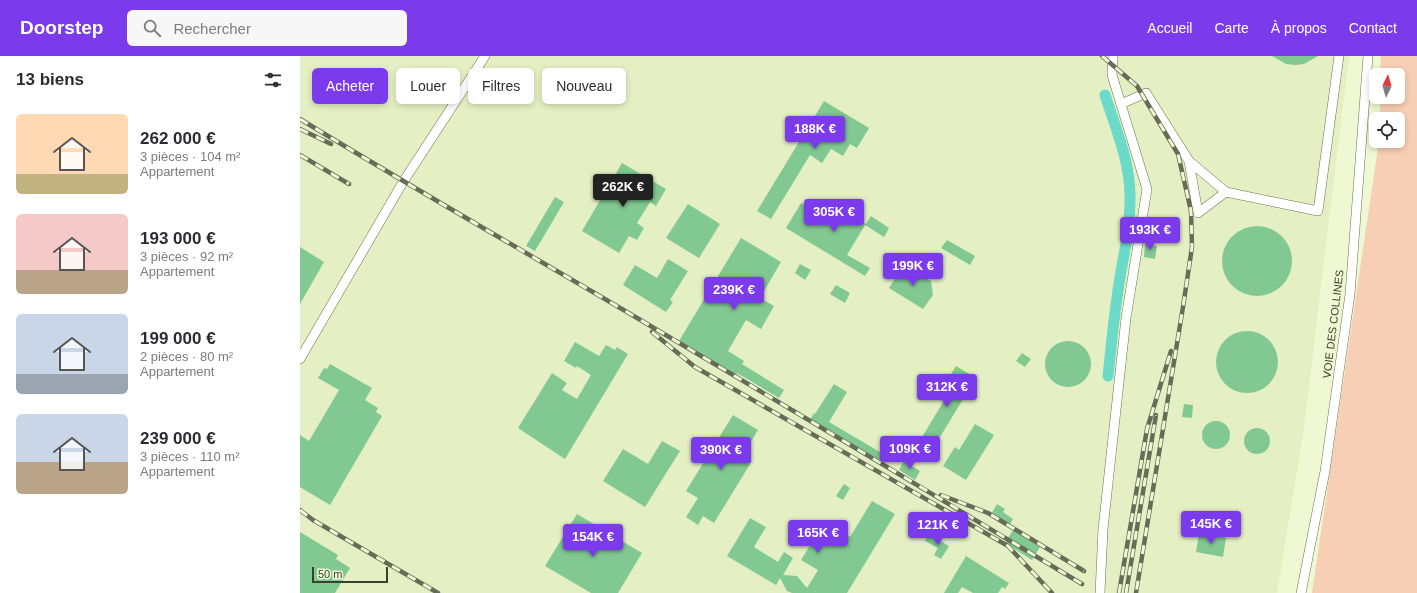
<!DOCTYPE html>
<html lang="fr">
<head>
<meta charset="utf-8">
<style>
	:root { --surface:#fff; --page:#f7f7f7; --text:#2b2b33; --muted:#7c7c81; --accent:#7c3aed }
	body { margin:0; font-family:Arial,sans-serif; background:var(--page); color:var(--text); height:100vh; display:flex; flex-direction:column; font-size:15px; white-space:nowrap }
	* { box-sizing:border-box; margin:0 }
	p { font-size:13px; color:var(--muted) }
	.icon { flex:none; width:22px; height:22px; fill:none; stroke:currentColor; stroke-width:2; stroke-linecap:round; stroke-linejoin:round }
	.map { position:relative; flex:1; overflow:hidden }
	.drawer { display:flex; flex-direction:column; background:var(--surface); width:300px }
	.drawer>* { flex:none }
	.guide { position:absolute; left:12px; top:12px; width:380px; height:36px; display:flex; gap:8px }
	.needle { width:26px; rotate:5deg }
	.tools { position:absolute; left:1069px; top:12px; display:grid; gap:8px }
	.tools a { display:grid; place-items:center; width:36px; height:36px; border-radius:6px; background:var(--surface); box-shadow:0 2px 6px #0003; font-size:20px }
	.scale { position:absolute; left:12px; bottom:10px; width:76px; box-sizing:border-box; padding-left:4px; border:2px solid #3b3f30; border-top:0; font-size:11px; line-height:14px; white-space:nowrap; color:#3b3f30; -webkit-text-stroke:3px #eef8d3; paint-order:stroke }
	.price { position:absolute; translate:-50% -34px; padding:0 9px; border-radius:4px; background:var(--accent); color:#fff; font-size:13px; line-height:26px; filter:drop-shadow(0 1px 2px #0008) }
	.price::after { content:''; position:absolute; left:50%; top:24px; width:12px; height:9px; margin-left:-6px; background:inherit; clip-path:polygon(0 0,100% 0,50% 100%) }
	.price.on { background:#222; color:#fff }
	ul { padding:0; list-style:none }
	li { display:flex; align-items:center; gap:12px; height:100px; padding:0 16px }
	li span { display:grid; place-items:center; flex:none; width:112px; height:80px; border-radius:6px; color:#555 }
	li>.icon { margin-inline-start:auto }
	span .icon { width:48px; height:48px; fill:#fffc; stroke-width:1 }
	li b { font-size:17px }
	h2 { display:flex; justify-content:space-between; align-items:center; height:48px; padding:0 16px; font-size:17px }
	.pill { padding:0 14px; border-radius:6px; background:var(--surface); box-shadow:0 2px 6px #0003; font-size:14px; line-height:36px }
	.pill.on { background:var(--accent); color:#fff }
	header { display:flex; align-items:center; gap:24px; box-sizing:border-box; height:56px; padding:0 20px; background:var(--accent); color:#fff }
	header strong { font-size:19px }
	nav { display:flex; gap:22px; margin-inline-start:auto; font-size:14px }
	.search { width:280px; height:36px; background:var(--page); display:flex; align-items:center; gap:10px; box-sizing:border-box; padding:0 14px; border-radius:6px; color:var(--muted); font-size:15px }
	main { display:flex; flex:1; min-height:0 }
	.map>svg:first-child { display:block }
	.built { fill:#e4f0c3 }
	.green { fill:#f7cfb4 }
	.lines { fill:none; stroke-linecap:round; stroke-linejoin:round }
	.canal { stroke:#6cdac9; stroke-width:11 }
	.building { fill:#82c892 }
	.minor-casing { stroke:#6a7251; stroke-width:10 }
	.minor { stroke:#fff; stroke-width:9 }
	.rail-casing { stroke:#666c57; stroke-width:4.5 }
	.rail { stroke:#eef8d3; stroke-width:3; stroke-dasharray:9; stroke-linecap:butt }
	.labels { text-anchor:middle; dominant-baseline:central; stroke-width:3.5; stroke-linejoin:round; paint-order:stroke }
	.street-label { font-size:11px; fill:#3b3f30; stroke:#eef8d3 }
</style>
</head>
<body>
<header>
<strong>Doorstep</strong>
<div class="search"><svg class="icon" aria-label="search" viewBox="0 0 24 24"><circle cx="10" cy="10" r="6"/><path d="M15 15l6 6"/></svg>Rechercher</div>
<nav><a>Accueil</a><a>Carte</a><a>À propos</a><a>Contact</a></nav>
</header>
<main>
<section class="drawer">
<h2>13 biens<svg class="icon" aria-label="filters" viewBox="0 0 24 24"><path d="M4 7h16M4 17h16"/><circle cx="9" cy="7" r="2"/><circle cx="15" cy="17" r="2"/></svg></h2>
<ul>
<li><span style="background:linear-gradient(#ffd9b3 75%,#c2b280 0)"><svg class="icon" aria-label="home" viewBox="0 0 24 24"><path d="M3 11l9-7 9 7M6 9v11h12V9"/></svg></span><div><b>262 000 €</b><p>3 pièces · 104 m²</p><p>Appartement</p></div></li>
<li><span style="background:linear-gradient(#f6c9c9 70%,#b9a48a 0)"><svg class="icon" aria-label="home" viewBox="0 0 24 24"><path d="M3 11l9-7 9 7M6 9v11h12V9"/></svg></span><div><b>193 000 €</b><p>3 pièces · 92 m²</p><p>Appartement</p></div></li>
<li><span style="background:linear-gradient(#c9d6e8 75%,#9aa5b1 0)"><svg class="icon" aria-label="home" viewBox="0 0 24 24"><path d="M3 11l9-7 9 7M6 9v11h12V9"/></svg></span><div><b>199 000 €</b><p>2 pièces · 80 m²</p><p>Appartement</p></div></li>
<li><span style="background:linear-gradient(#c9d6e8 60%,#b9a48a 0)"><svg class="icon" aria-label="home" viewBox="0 0 24 24"><path d="M3 11l9-7 9 7M6 9v11h12V9"/></svg></span><div><b>239 000 €</b><p>3 pièces · 110 m²</p><p>Appartement</p></div></li>
</ul>
</section>
<div class="map">
<svg width="1117" height="537" viewBox="0 0 1117 537">
	<rect width="100%" height="100%" fill="#eef8d3"/>
	<polygon class="built" points="0,0 1049,0 1003,379 977,537 0,537"/>
	<polygon class="green" points="1081,0 1117,0 1117,537 1012,537 1079,85 1098,85 1098,63 1080,63 1080,41 1098,41 1098,19 1080,19"/>
	<g class="lines">
		<path class="canal" d="M805 39C815 70 830 106 830 139 831 174 821 208 817 242 813 268 811 294 808 320"/>
	</g>
	<g class="building">
		<polygon points="972,0 1018,0 1004,8 995,9 986,8"/>
		<polygon points="524,45 569,72 557,92 550,88 543,100 531,93 522,107 510,99 471,163 457,155"/>
		<polygon points="322,107 366,133 356,150 350,146 337,167 344,172 337,184 329,180 319,197 282,175"/>
		<polygon points="255,141 264,146 235,195 226,190"/>
		<polygon points="501,147 530,165 539,151 566,168 571,160 589,172 584,181 565,169 547,199 570,212 565,220 486,172"/>
		<polygon points="388,148 420,168 399,202 366,182"/>
		<circle cx="957" cy="205" r="35"/>
		<polygon points="441,182 481,206 460,242 474,250 461,273 446,264 428,295 444,305 442,308 484,334 479,342 437,317 435,320 379,285"/>
		<polygon points="647,184 675,200 670,209 641,192"/>
		<polygon points="845,188 857,190 855,203 844,201"/>
		<polygon points="0,191 24,206 0,248"/>
		<polygon points="368,203 388,215 370,244 373,246 366,256 323,229 335,209 357,222"/>
		<polygon points="500,208 511,214 505,224 495,217"/>
		<polygon points="604,208 631,225 633,239 623,253 589,232"/>
		<polygon points="536,229 550,237 545,247 530,238"/>
		<circle cx="947" cy="306" r="31"/>
		<circle cx="768" cy="308" r="23"/>
		<polygon points="275,286 299,300 306,289 315,294 317,291 328,298 265,403 218,372 252,317 267,327 262,334 277,343 291,319 277,310 276,312 264,305"/>
		<polygon points="722,297 731,303 725,311 716,305"/>
		<polygon points="30,308 72,332 65,344 78,352 76,356 82,360 30,449 0,431 0,379 9,385 39,334 18,322 24,312 27,313"/>
		<polygon points="656,310 676,322 629,399 616,391 645,343 638,339"/>
		<polygon points="534,328 547,336 529,366 585,399 581,406 510,364 514,357 515,358"/>
		<polygon points="884,348 893,349 892,362 882,361"/>
		<polygon points="433,359 458,374 443,399 452,405 414,467 403,460 398,469 386,461 398,442 386,435"/>
		<circle cx="916" cy="379" r="14"/>
		<polygon points="675,368 694,379 666,424 643,410 655,391 659,394"/>
		<circle cx="957" cy="385" r="13"/>
		<polygon points="362,385 380,395 345,451 303,425 323,393 348,408"/>
		<polygon points="604,405 620,415 615,424 599,414"/>
		<polygon points="544,428 550,432 543,444 536,440"/>
		<polygon points="572,445 595,458 547,537 492,537 487,535 480,522 476,529 427,500 450,462 466,471 454,491 478,506 484,496 493,502 483,519 497,520 507,532 518,514 501,504 525,465 550,481"/>
		<polygon points="697,448 705,453 703,456 713,463 708,471 690,460"/>
		<polygon points="277,458 342,497 318,537 291,537 245,510"/>
		<polygon points="713,474 740,491 732,504 705,487"/>
		<polygon points="0,476 38,499 36,503 50,512 35,537 0,537"/>
		<polygon points="899,477 926,482 923,501 896,496"/>
		<polygon points="629,478 649,490 641,503 634,499 638,492 625,485"/>
		<polygon points="666,500 709,527 705,533 702,531 698,537 673,537 662,531 658,537 644,537"/>
	</g>
	<g class="lines">
		<g class="minor-casing">
			<g id="minor">
				<polyline points="821,48 846,37 889,105 926,136"/>
				<polyline points="889,105 898,157 926,136 1018,155 1039,0"/>
				<polyline points="0,303 103,126 185,0"/>
				<polyline points="800,537 803,473 826,262 847,133 812,19 813,0"/>
				<polyline points="1001,537 1025,415 1050,238 1068,0"/>
			</g>
		</g>
		<use href="#minor" class="minor"/>
		<g class="rail-casing">
			<g id="rail">
				<polyline points="802,0 837,30 878,98 891,155 892,191 883,251 836,537"/>
				<path d="M0 63C108 129 218 192 327 256 479 346 631 437 782 528"/>
				<polyline points="0,73 31,88"/>
				<polyline points="0,99 49,128"/>
				<polyline points="352,276 395,311 708,490 752,537"/>
				<polyline points="641,439 688,457 784,515"/>
				<polyline points="0,454 13,464 138,537"/>
				<polyline points="819,537 847,373 871,295"/>
				<polyline points="826,537 856,359"/>
			</g>
		</g>
		<use href="#rail" class="rail"/>
	</g>
	<g class="labels">
		<g class="street-label">
			<text transform="translate(1033 268) rotate(-83)">VOIE DES COLLINES</text>
		</g>
	</g>
</svg>
<div class="tools">
<a><svg class="needle" viewBox="-14 -14 28 28"><path d="M0-13l5 13h-10z" fill="#e53935"/><path d="M0 13l5-13h-10z" fill="#7c7c81"/></svg></a>
<a><svg class="icon" aria-label="locate" viewBox="0 0 24 24"><circle cx="12" cy="12" r="6"/><path d="M12 2v4M12 18v4M2 12h4M18 12h4"/></svg></a>
</div>
<div class="scale">50 m</div>
<b class="price" style="left:515px;top:94px">188K €</b>
<b class="price on" style="left:323px;top:152px">262K €</b>
<b class="price" style="left:534px;top:177px">305K €</b>
<b class="price" style="left:850px;top:195px">193K €</b>
<b class="price" style="left:613px;top:231px">199K €</b>
<b class="price" style="left:434px;top:255px">239K €</b>
<b class="price" style="left:647px;top:352px">312K €</b>
<b class="price" style="left:610px;top:414px">109K €</b>
<b class="price" style="left:421px;top:415px">390K €</b>
<b class="price" style="left:911px;top:489px">145K €</b>
<b class="price" style="left:638px;top:490px">121K €</b>
<b class="price" style="left:518px;top:498px">165K €</b>
<b class="price" style="left:293px;top:502px">154K €</b>
<div class="guide">
<a class="pill on">Acheter</a>
<a class="pill">Louer</a>
<a class="pill">Filtres</a>
<a class="pill">Nouveau</a>
</div>
</div>
</main>
</body>
</html>
